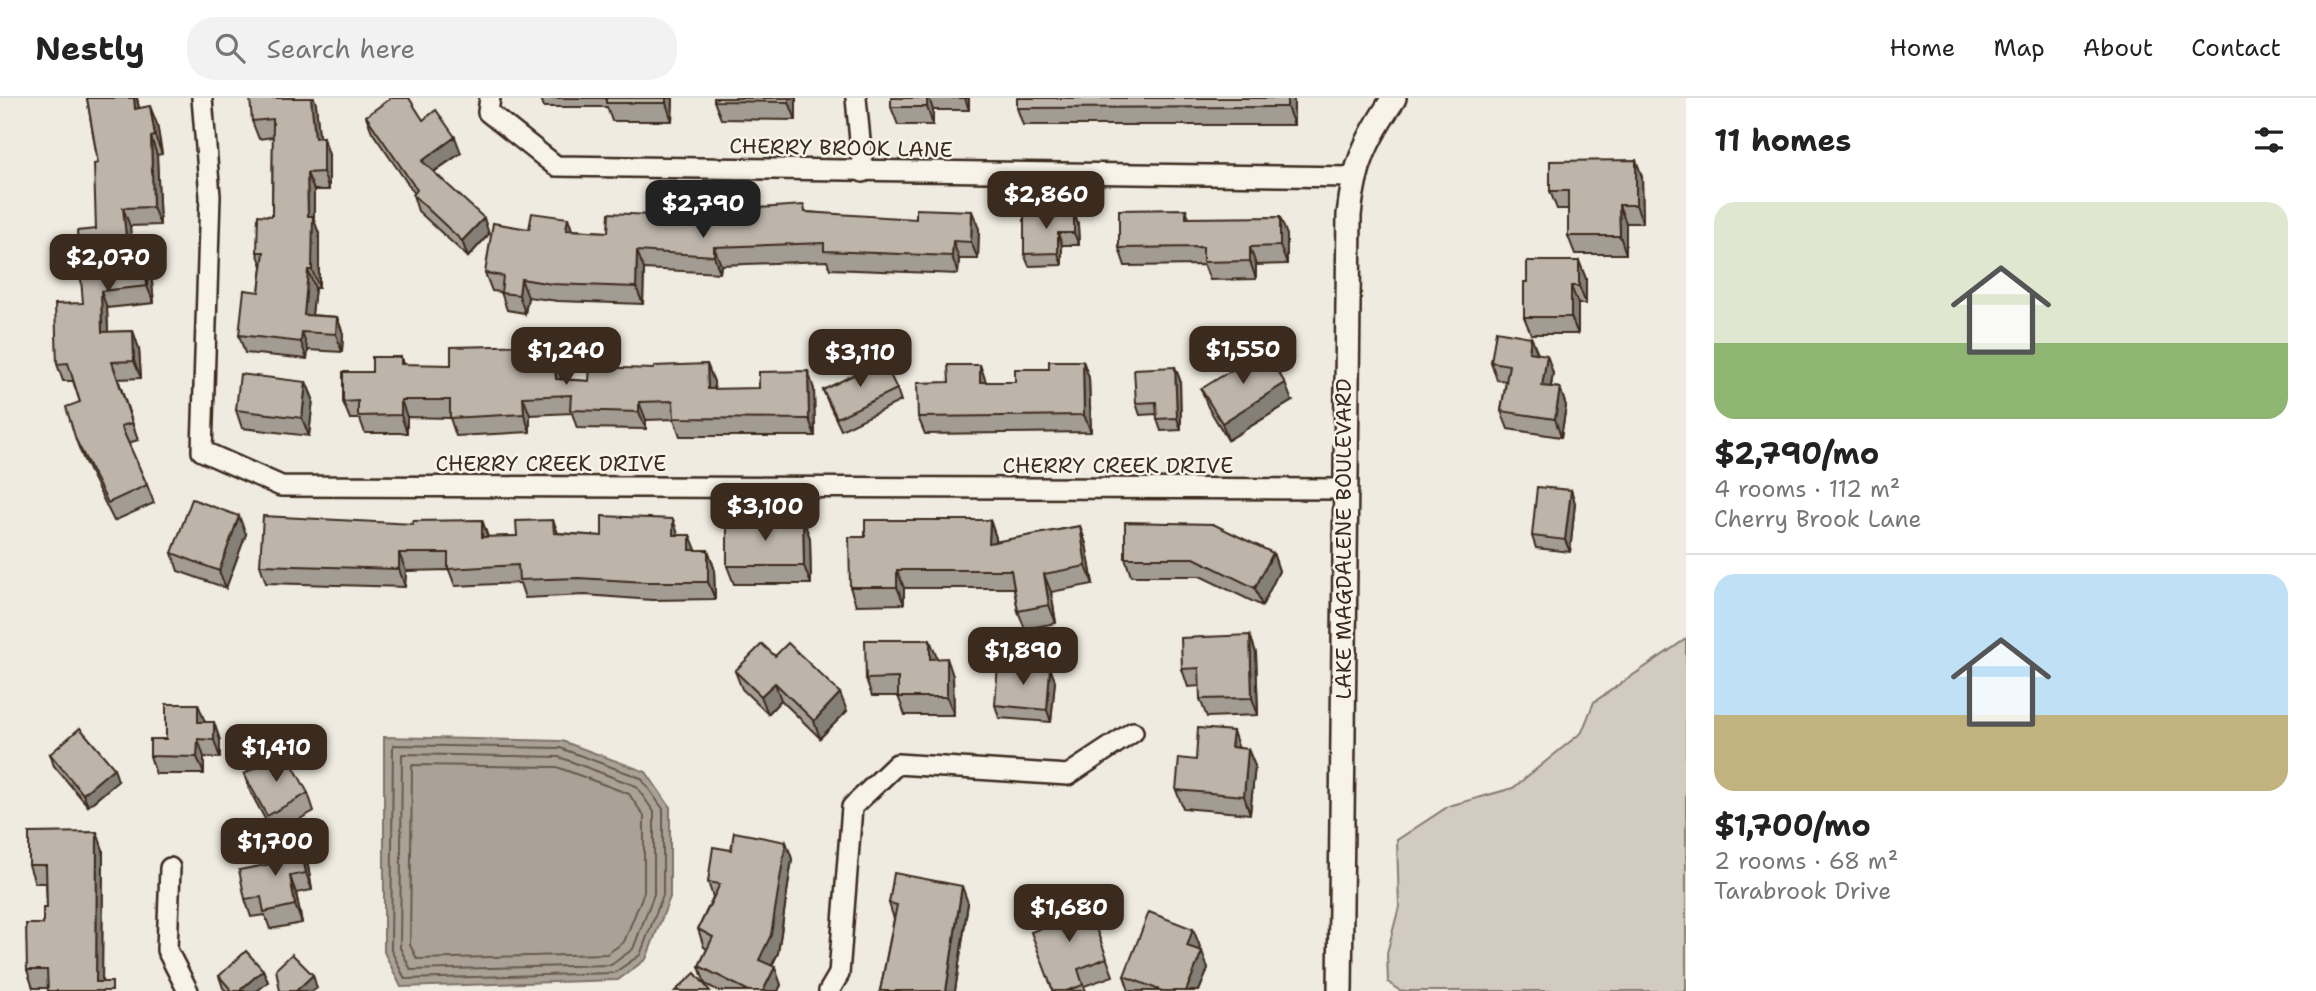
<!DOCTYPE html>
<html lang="en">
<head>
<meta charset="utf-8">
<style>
	:root { --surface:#fff; --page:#f2f2f2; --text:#222; --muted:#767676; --line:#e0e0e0; --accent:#3b2a1e }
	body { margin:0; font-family:"Shantell Sans",sans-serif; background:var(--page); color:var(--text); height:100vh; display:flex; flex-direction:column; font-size:26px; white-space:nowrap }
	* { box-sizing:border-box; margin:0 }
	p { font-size:23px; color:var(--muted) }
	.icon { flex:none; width:38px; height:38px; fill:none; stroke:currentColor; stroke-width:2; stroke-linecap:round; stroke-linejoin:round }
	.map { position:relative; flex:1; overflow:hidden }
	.side { display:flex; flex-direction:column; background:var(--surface); width:630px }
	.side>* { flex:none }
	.price { position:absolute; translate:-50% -60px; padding:0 16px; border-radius:14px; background:var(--accent); color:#fff; font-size:23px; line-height:46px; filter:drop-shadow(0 2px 4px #0008) }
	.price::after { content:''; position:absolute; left:50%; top:42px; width:21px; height:16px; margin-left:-10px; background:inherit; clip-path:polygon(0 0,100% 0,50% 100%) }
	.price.active { background:#222; color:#fff }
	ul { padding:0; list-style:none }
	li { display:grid; align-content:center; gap:14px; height:371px; padding:0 28px }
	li+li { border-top:2px solid var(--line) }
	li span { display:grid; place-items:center; height:217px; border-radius:21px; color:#555 }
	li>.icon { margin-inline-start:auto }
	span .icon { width:126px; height:126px; fill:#fffc; stroke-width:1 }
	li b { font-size:30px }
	h2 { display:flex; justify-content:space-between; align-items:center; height:84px; padding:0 28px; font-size:30px }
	header { display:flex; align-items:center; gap:42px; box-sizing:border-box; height:98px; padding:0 35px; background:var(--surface); border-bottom:2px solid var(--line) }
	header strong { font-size:33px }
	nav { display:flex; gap:38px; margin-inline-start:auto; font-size:24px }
	.search { width:490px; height:63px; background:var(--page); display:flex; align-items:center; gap:18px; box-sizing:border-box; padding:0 24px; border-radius:28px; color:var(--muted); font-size:26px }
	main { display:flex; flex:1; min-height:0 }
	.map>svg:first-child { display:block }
	.green { fill:#d1cbc0; stroke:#867a6f; stroke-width:2 }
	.water { fill:#aaa296; stroke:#7e7266; stroke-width:2 }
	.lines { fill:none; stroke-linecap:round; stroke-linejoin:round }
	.shore { stroke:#675a4e; stroke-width:2 }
	.minor-casing { stroke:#3b2a1e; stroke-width:24 }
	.tertiary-casing { stroke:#3b2a1e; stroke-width:28 }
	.minor { stroke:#f7f3e8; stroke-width:19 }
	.tertiary { stroke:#f7f3e8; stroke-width:23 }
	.wall { fill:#a39c92; stroke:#3b2a1e; stroke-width:2 }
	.shaded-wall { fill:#847f77; stroke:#3b2a1e; stroke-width:2 }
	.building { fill:#bdb5aa; stroke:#3b2a1e; stroke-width:2 }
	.labels { text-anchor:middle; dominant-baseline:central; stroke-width:5; stroke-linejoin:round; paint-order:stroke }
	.street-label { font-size:21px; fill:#3b2a1e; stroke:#f7f3e8 }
</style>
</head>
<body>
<header>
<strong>Nestly</strong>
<div class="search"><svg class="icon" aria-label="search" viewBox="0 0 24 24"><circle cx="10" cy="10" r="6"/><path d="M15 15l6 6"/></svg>Search here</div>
<nav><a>Home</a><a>Map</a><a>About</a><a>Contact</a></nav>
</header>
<main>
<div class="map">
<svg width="1686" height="893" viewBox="0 0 1686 893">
	<rect width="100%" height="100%" fill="#efebe0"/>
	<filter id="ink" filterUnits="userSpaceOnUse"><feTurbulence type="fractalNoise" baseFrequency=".0143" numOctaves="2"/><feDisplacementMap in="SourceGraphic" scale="14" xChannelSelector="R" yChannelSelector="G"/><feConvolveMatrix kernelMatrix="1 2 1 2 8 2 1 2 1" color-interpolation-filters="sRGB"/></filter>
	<g filter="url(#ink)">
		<polygon class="green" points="1686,541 1686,893 1400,893 1388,884 1387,855 1399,809 1397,742 1449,708 1513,690 1582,634 1594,604"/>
		<polygon class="water" points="384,639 562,643 646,674 670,709 670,799 646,861 618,882 401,889 384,854"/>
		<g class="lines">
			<g class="shore">
				<polygon points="393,647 560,650 641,680 663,711 663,797 640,857 614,875 405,881 391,852"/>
				<polygon points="402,656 559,659 636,688 654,714 654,796 633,851 611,867 411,872 400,850"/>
				<polygon points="412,667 557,669 629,696 644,718 644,794 624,844 607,856 417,861 410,847"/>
			</g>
			<g class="minor-casing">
				<g id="minor">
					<polyline points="202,0 210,98 202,353 281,388 1345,391"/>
					<polyline points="490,0 488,14 556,68 1352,79"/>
					<polyline points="856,0 863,74"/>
					<polyline points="170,770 167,852 188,893"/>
					<polyline points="829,893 839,876 852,709 897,666 1068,677 1133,634"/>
				</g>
			</g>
			<g class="tertiary-casing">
				<path id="tertiary" d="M1340 893 1349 117C1354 67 1366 42 1394 0"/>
			</g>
			<use href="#minor" class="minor"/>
			<use href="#tertiary" class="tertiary"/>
		</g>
		<g class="wall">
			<polygon points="87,0 137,0 139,10 157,26 162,56 157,57 160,127 130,128 132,158 151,174 154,205 107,210 108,234 133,233 139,251 141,280 118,281 138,342 128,345 147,387 154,405 114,423 83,360 76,342 80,304 73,283 63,283 57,266 83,205 96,131 98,65"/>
			<polygon points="541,0 673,0 672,23 612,23 607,9 544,9"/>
			<polygon points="714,0 796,0 796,22 721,21 714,3"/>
			<polygon points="891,0 969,0 969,12 933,12 933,27 898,27 891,9"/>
			<polygon points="1017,0 1294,0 1294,27 1023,27 1017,10"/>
			<polygon points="316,6 319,39 323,39 329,57 329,92 314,92 314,122 319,136 319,190 315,190 312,217 337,219 343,236 342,254 308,252 307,261 245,255 239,237 259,194 262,168 257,154 272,118 273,39 259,41 252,23"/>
			<polygon points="366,18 423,22 461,55 434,74 489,136 468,159 418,113 413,97 415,96 372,34"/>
			<polygon points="1636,62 1642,79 1643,125 1626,125 1626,156 1575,156 1568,138 1568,111 1557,111 1550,93"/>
			<polygon points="1186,111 1189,120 1287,137 1287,166 1256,167 1256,181 1210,182 1204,167 1125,168 1119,150"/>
			<polygon points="727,112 807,114 979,131 978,161 959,161 958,176 830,171 827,163 721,167 720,175 644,171 643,206 558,203 528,199 525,215 507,212 501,194 492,193 485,175 529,131 568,120 572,132 608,134 651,117"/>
			<polygon points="1074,114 1078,127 1079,147 1062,147 1062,167 1029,168 1024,156"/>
			<polygon points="1579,163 1586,181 1586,206 1578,206 1578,236 1531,236 1524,219"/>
			<polygon points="1531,239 1538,255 1553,275 1551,289 1560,290 1566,308 1561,339 1508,331 1501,313 1506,283 1497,282 1491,264"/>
			<polygon points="401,259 404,267 451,267 555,264 562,281 589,283 654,271 707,266 714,284 714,291 814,291 815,338 680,338 674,321 646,322 646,331 577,330 572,315 530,317 530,334 456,338 450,320 407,319 407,335 365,335 360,321 350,321 343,304 372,274"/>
			<polygon points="1083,263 1089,280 1091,334 925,336 918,319 949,284 980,267 986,284 1015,284"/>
			<polygon points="1175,269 1180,282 1181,332 1161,333 1157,321 1157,316 1140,317 1136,305"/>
			<polygon points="306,284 313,301 309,338 242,330 236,312"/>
			<polygon points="897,291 901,303 841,332 828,304 823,292"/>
			<polygon points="1201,291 1292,303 1228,342 1208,309"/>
			<polygon points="1571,392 1575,405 1570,454 1536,450 1532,438"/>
			<polygon points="482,422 488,439 517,438 553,422 558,435 602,438 678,437 696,452 708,452 714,470 715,501 652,502 585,497 525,500 520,485 455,488 449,472 406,473 405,489 266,485 260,467 413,426"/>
			<polygon points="803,422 810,440 811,486 734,486 727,468"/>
			<polygon points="990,422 996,440 996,444 1080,428 1086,446 1093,486 1051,494 1056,525 1025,531 1018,513 1014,490 904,490 904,506 856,507 850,489 865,439"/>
			<polygon points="246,436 226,490 178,473 172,455"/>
			<polygon points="1273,455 1279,473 1262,508 1200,478 1131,478 1125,460"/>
			<polygon points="1250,537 1256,555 1258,617 1207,619 1200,601 1200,588 1188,589 1182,571"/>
			<polygon points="775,558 847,613 820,640 781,602 768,616 742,591 735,573"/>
			<polygon points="937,561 953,578 954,617 905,617 898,598 872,598 866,581"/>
			<polygon points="1050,570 1055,583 1051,624 999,620 995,607"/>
			<polygon points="205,624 220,642 220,660 204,659 204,676 156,676 150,658 166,641"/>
			<polygon points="1239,650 1255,668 1250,716 1183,710 1176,692 1196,662"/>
			<polygon points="50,656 118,683 88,708 54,668"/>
			<polygon points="244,676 308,695 314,713 273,736 250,693"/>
			<polygon points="786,744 792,761 778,855 772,868 781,887 778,893 719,893 705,886 699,868 707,851 704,849 698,831 713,799 708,784 731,752"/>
			<polygon points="300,745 307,762 312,792 296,795 302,825 270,831 265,817 251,819 245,801 271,766"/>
			<polygon points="103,752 102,884 48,890 33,890 27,872 43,826 47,810 46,785 35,785 29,767"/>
			<polygon points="1083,796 1113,878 1084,888 1086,893 1052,893 1060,823"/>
			<polygon points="889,805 968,805 955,893 880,893 894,821"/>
			<polygon points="1193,831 1200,849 1199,852 1208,871 1199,893 1129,893 1124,878"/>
			<polygon points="263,872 268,884 257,893 226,893 223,890 219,878"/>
		</g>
		<g class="shaded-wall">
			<polygon points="134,0 137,0 142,28 135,11"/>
			<polygon points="311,0 314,0 316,6 321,57 315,40"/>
			<polygon points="666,0 673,0 672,23 666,5"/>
			<polygon points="789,0 796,0 796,22 789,4"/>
			<polygon points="927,0 929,0 933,12 933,27 927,9"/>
			<polygon points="965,0 969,0 969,12"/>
			<polygon points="1287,0 1294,0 1294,27 1287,9"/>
			<polygon points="150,8 157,26 162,56 155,38"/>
			<polygon points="151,39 157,57 160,127 153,109"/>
			<polygon points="323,39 329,57 329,92 323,74"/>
			<polygon points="455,39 461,55 427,78 422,63"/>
			<polygon points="1636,62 1642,79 1643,125 1636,107"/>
			<polygon points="307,75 314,92 314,122 319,136 319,190 312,172 308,118"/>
			<polygon points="1619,107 1626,125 1626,156 1620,138"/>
			<polygon points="123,110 130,128 134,176 128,158"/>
			<polygon points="972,113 979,131 978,161 971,144"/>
			<polygon points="1074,114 1078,127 1079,147 1074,135"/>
			<polygon points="1280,119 1287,137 1287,166 1280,148"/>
			<polygon points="484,120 489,136 468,159 462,143"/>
			<polygon points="568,120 574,138 566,132"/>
			<polygon points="1058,135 1062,147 1062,167 1058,155"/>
			<polygon points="953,143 959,161 958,176 952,158"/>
			<polygon points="714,149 721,167 720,175 714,158"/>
			<polygon points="1250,149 1256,167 1256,181 1250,163"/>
			<polygon points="637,153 644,171 643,206 636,189"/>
			<polygon points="145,156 151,174 154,205 147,188"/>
			<polygon points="1579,163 1586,181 1586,206 1579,188"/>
			<polygon points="308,172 315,190 310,234 304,217"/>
			<polygon points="521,181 528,199 525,215 519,197"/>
			<polygon points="1571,188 1578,206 1578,236 1571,219"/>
			<polygon points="101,193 107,210 109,252 102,234"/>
			<polygon points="337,219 343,236 342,254 336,236"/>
			<polygon points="133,233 139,251 141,280 134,263"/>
			<polygon points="302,234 308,252 307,261 301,244"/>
			<polygon points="1531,239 1538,257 1529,254"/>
			<polygon points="538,247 544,265 538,264"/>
			<polygon points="1547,257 1553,275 1548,305 1542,288"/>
			<polygon points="1083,263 1089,280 1091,334 1084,317"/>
			<polygon points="112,264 118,281 138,342 132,325"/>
			<polygon points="555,264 562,282 562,299 556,281"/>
			<polygon points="707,266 714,284 715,309 708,291"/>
			<polygon points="980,267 986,284 980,284"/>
			<polygon points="1175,269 1180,282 1181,332 1177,320"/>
			<polygon points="808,273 814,291 815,338 809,321"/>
			<polygon points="306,284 313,301 309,338 302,320"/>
			<polygon points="1285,285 1292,303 1228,342 1222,325"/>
			<polygon points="1560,290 1566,308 1561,339 1555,321"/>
			<polygon points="523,299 530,317 530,334 524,316"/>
			<polygon points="401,302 407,319 407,335 401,317"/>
			<polygon points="639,304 646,322 646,331 639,314"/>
			<polygon points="1571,392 1575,405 1570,454 1565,442"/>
			<polygon points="239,418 246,436 226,490 219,473"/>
			<polygon points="673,421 679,439 673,437"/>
			<polygon points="482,422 488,440 482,439"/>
			<polygon points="553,422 559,439 554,435"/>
			<polygon points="803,422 810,440 811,486 804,468"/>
			<polygon points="990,422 996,440 996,463 989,445"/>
			<polygon points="1080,428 1086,446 1093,486 1086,468"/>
			<polygon points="690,437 697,454 690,452"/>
			<polygon points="708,452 714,470 715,501 708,484"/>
			<polygon points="399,455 406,473 405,489 399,471"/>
			<polygon points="1273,455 1279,473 1262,508 1255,490"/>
			<polygon points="897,472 904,490 904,506 897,489"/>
			<polygon points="1044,476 1051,494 1056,525 1049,507"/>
			<polygon points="1250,537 1256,555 1258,617 1252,600"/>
			<polygon points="930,542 937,560 937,579 930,561"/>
			<polygon points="947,560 953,578 954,617 947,599"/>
			<polygon points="1050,570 1055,583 1051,624 1047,612"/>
			<polygon points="775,585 781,602 768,616 761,598"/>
			<polygon points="840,595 847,613 820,640 814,623"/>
			<polygon points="198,606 205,624 198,624"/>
			<polygon points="214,624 220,642 220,660 214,642"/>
			<polygon points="1233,633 1239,651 1231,649"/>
			<polygon points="198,641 204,659 204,676 197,659"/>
			<polygon points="1248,651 1255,668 1250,716 1244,698"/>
			<polygon points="114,670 118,683 88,708 83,696"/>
			<polygon points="97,734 103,752 102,893 96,884"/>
			<polygon points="786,744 792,761 778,855 766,879 759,862"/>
			<polygon points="300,745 307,762 312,792 306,775"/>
			<polygon points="290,778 296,795 302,825 295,807"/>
			<polygon points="962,788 968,805 955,893 946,893"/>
			<polygon points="1193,831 1200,849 1194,865 1187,848"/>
			<polygon points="1202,853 1208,871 1199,893 1186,893"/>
			<polygon points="775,869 781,887 778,893 763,893"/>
			<polygon points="263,872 268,884 257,893 239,893"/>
			<polygon points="313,877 317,890 313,893 296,893"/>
		</g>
		<g class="building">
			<polygon points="87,0 134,0 135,11 150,8 155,38 151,39 153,109 123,110 128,158 145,156 147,188 101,193 102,234 133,233 134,263 112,264 132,325 121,328 147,387 108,405 76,342 66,309 80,304 68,265 57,266 55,206 83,205 77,133 96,131 94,66 98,65"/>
			<polygon points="250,0 311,0 315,40 323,39 323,74 307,75 308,118 313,118 312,172 308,172 304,217 337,219 336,236 302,234 301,244 239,237 244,192 259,194 264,154 257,154 258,117 272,118 273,21 252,23"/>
			<polygon points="391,0 409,0 423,22 436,12 455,39 422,63 484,120 462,143 413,97 417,92 366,18"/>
			<rect x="606" y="0" width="60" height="5"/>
			<polygon points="714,0 789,0 789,4 714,3"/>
			<rect x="891" y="0" width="36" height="9"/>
			<polygon points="1017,0 1287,0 1287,9 1017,10"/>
			<polygon points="1636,62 1636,107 1619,107 1620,138 1568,138 1568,93 1550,93 1550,63"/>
			<polygon points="804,107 805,114 916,121 916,111 972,113 971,144 953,143 952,158 824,153 824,145 714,149 714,158 637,153 636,189 552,186 521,181 519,197 501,195 503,178 485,175 493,125 529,131 532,115 568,120 566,132 608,134 609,115 651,117 651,108 727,112"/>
			<polygon points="1186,111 1186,120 1280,119 1280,148 1250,149 1250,163 1203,164 1203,149 1119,150 1119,112"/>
			<polygon points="1074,114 1074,135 1058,135 1058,155 1024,156 1024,115"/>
			<polygon points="1527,163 1579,163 1579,188 1571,188 1571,219 1524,219 1524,184 1527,184"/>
			<polygon points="1496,233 1531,239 1529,254 1547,257 1542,288 1560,290 1555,321 1501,313 1509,267 1491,264"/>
			<polygon points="538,247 538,264 555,264 556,281 589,283 590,269 654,271 654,268 707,266 708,291 759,290 759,274 808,273 809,321 674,320 673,303 639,304 639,314 570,312 571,297 523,299 524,316 450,320 450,302 401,302 401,317 358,318 358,303 343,304 343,274 372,274 372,259 401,259 401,266 451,267 451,249"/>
			<polygon points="1264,252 1285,285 1222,325 1201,291"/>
			<polygon points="883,262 897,291 837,320 823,292"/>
			<polygon points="1049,263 1083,263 1084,317 918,319 917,285 949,284 948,267 980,267 980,284 1015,284 1015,271 1049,271"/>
			<polygon points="1175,269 1177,320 1157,321 1156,304 1136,305 1134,271"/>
			<polygon points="240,276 306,284 302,320 236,312"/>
			<polygon points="1537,389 1571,392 1565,442 1532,438"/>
			<polygon points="192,401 239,418 219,473 172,455"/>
			<polygon points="263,418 413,426 413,423 482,422 482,439 517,438 516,423 553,422 554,435 602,438 602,418 673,421 673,437 690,437 690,452 708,452 708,484 646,484 578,480 519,482 518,467 448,471 448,455 399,455 399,471 260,467"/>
			<polygon points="803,422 804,468 727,468 727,423"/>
			<polygon points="865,422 990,422 989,445 1080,428 1086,468 1044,476 1049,507 1018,513 1011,472 897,472 897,489 850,489 849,439 865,439"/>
			<polygon points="1125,424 1213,426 1273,455 1255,490 1194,460 1125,460"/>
			<polygon points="1250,537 1252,600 1200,601 1199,570 1182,571 1181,540"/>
			<polygon points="865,542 930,542 930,561 947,560 947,599 898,599 898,580 866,581"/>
			<polygon points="788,545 840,595 814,623 775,585 761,598 735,573 762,546 775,558"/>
			<polygon points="998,566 1050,570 1047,612 995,607"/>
			<polygon points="166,606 198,606 198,624 214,624 214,642 198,641 197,659 150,658 150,641 166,641"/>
			<polygon points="80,630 114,670 83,696 50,656"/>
			<polygon points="1198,630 1233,633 1231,649 1248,651 1244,698 1176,692 1179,660 1196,662"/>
			<polygon points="285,653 308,695 267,718 244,676"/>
			<polygon points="97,734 96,884 112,884 112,893 48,893 47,872 27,872 26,826 43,826 43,810 47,810 46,767 29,767 29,735"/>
			<polygon points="734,734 786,744 771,837 759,862 775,869 763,893 749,893 699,868 713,839 698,831 720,786 708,784 713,749 731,752"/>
			<polygon points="300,745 306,775 290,778 295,807 264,814 261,799 245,801 239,772 271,766 268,751"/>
			<polygon points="894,775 962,788 946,893 880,893 897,807 889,805"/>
			<polygon points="1083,796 1107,860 1078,871 1083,887 1066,893 1053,893 1031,834 1060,823 1054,807"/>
			<polygon points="1149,814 1193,831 1187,848 1202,853 1186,893 1162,893 1124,878"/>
			<polygon points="246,853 263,872 239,893 232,893 219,878"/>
			<polygon points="292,856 313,877 296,893 280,893 276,871"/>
			<polygon points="695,875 710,893 675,893"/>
		</g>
	</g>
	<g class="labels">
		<g class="street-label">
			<text transform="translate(841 50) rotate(1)">CHERRY BROOK LANE</text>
			<text x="551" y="366">CHERRY CREEK DRIVE</text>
			<text x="1118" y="368">CHERRY CREEK DRIVE</text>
			<text transform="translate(1344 441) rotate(-90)">LAKE MAGDALENE BOULEVARD</text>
		</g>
	</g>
</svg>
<b class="price" style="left:1046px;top:133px">$2,860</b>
<b class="price active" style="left:703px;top:142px">$2,790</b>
<b class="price" style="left:108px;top:196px">$2,070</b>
<b class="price" style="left:1243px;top:288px">$1,550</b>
<b class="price" style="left:566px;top:289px">$1,240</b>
<b class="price" style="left:860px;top:291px">$3,110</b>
<b class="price" style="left:765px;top:445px">$3,100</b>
<b class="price" style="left:1023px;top:589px">$1,890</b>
<b class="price" style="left:276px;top:686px">$1,410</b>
<b class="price" style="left:275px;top:780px">$1,700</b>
<b class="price" style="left:1069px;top:846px">$1,680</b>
</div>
<section class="side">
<h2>11 homes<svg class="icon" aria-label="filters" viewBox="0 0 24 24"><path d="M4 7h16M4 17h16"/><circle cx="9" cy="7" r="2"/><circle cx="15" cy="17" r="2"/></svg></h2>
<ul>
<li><span style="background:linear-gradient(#dfe7d0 65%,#8fb573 0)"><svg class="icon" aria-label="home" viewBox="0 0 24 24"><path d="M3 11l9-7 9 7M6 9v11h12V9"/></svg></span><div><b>$2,790/mo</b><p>4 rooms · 112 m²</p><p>Cherry Brook Lane</p></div></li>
<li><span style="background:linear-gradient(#bfe0f5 65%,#c2b280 0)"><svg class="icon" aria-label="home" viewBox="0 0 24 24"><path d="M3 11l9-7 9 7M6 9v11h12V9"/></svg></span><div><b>$1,700/mo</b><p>2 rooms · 68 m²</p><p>Tarabrook Drive</p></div></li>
</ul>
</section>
</main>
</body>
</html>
